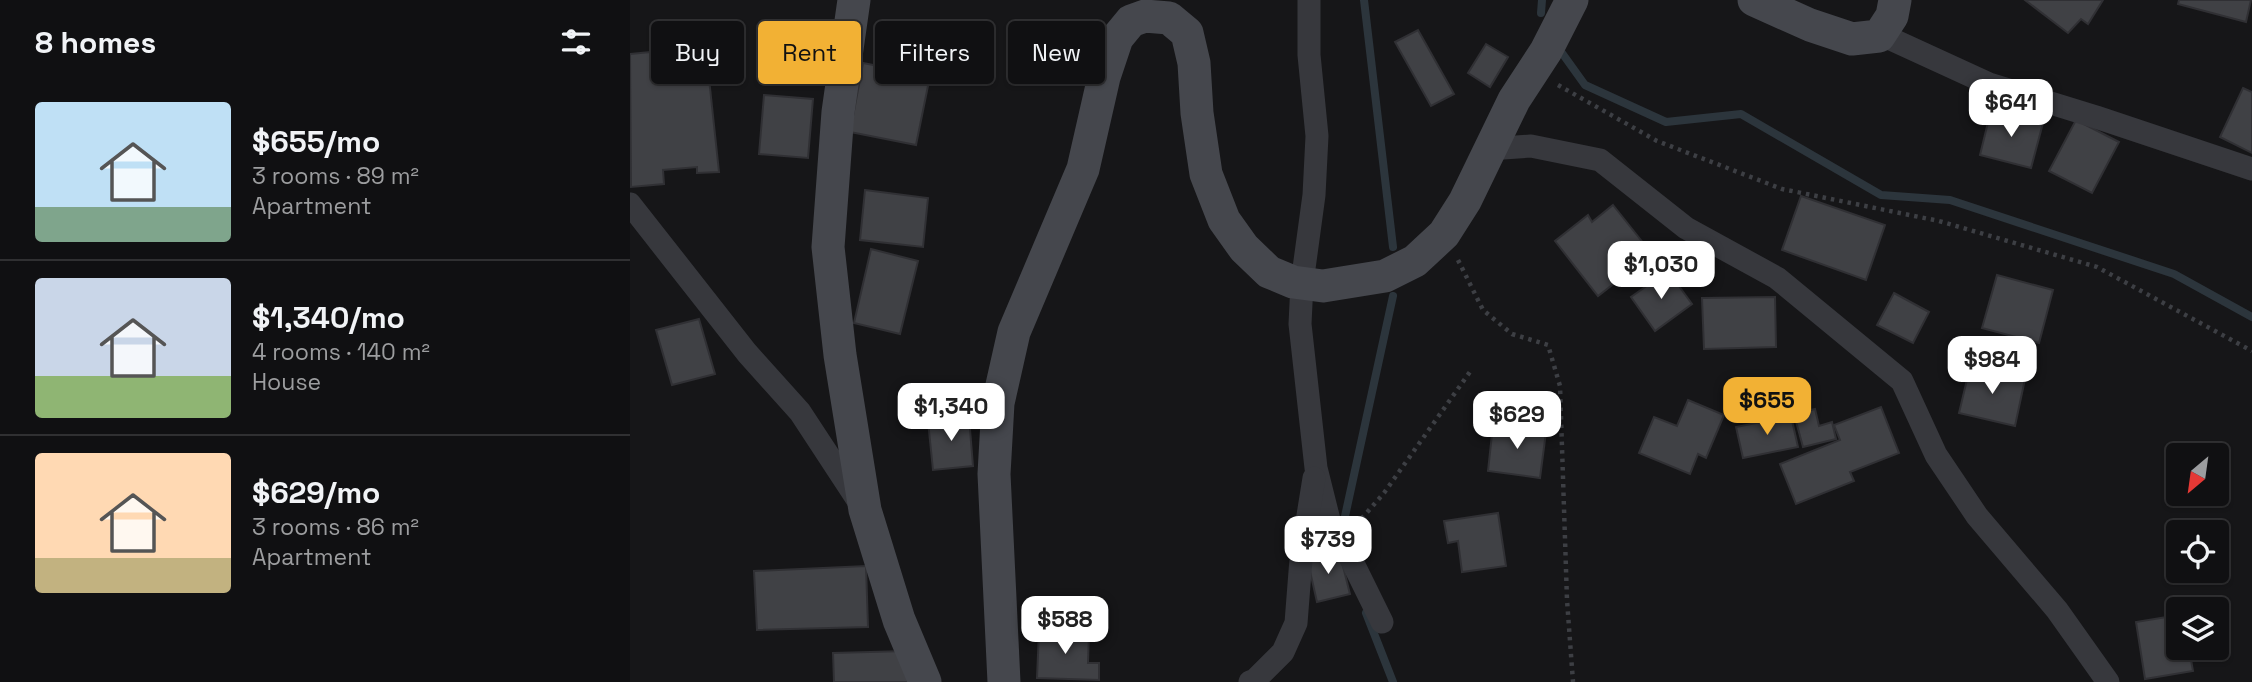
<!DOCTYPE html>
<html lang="en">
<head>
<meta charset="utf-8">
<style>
	:root { --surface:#101012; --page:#19191b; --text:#f1f3f6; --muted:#9c9d9f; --line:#303032; --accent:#f2b134 }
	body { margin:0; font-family:"Space Grotesk",sans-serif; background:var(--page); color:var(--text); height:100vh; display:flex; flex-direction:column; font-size:26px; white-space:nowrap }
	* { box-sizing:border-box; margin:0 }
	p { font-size:23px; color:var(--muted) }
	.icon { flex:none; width:38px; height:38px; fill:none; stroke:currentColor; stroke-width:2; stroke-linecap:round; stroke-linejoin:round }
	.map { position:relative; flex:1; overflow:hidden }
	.details { display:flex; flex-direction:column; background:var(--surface); width:630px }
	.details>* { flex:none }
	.top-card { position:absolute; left:21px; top:21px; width:665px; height:63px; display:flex; gap:14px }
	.needle { width:46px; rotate:209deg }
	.controls { position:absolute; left:1536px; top:443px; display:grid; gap:14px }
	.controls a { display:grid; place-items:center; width:63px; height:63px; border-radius:7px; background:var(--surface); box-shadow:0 2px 5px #0004,0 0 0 2px var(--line); font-size:35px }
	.price { position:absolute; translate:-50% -60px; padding:0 16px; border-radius:14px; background:#fff; color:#222; font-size:23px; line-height:46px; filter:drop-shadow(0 2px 4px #0008) }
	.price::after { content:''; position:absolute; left:50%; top:42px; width:21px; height:16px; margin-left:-10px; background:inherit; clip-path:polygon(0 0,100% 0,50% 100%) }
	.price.current { background:var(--accent); color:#111 }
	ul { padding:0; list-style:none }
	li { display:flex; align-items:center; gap:21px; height:175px; padding:0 35px }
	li+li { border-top:2px solid var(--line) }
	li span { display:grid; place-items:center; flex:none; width:196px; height:140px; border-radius:7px; color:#555 }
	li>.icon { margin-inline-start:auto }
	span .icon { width:84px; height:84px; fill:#fffc; stroke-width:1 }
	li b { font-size:30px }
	h2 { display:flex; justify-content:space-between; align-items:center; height:84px; padding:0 35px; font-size:30px }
	.chip { padding:0 24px; border-radius:7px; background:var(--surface); box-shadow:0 2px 5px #0004,0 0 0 2px var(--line); font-size:24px; line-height:63px }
	.chip.current { background:var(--accent); color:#111 }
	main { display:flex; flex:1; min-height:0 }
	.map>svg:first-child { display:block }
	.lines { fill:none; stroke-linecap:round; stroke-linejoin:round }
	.stream { stroke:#2c353c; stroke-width:8 }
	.building { fill:#404145; stroke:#303034; stroke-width:2 }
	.path { stroke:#3d3f44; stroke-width:4.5; stroke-dasharray:3.5 5; stroke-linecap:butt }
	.street { stroke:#37383d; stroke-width:23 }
	.secondary { stroke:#45474d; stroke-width:33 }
</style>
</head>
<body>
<main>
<section class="details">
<h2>8 homes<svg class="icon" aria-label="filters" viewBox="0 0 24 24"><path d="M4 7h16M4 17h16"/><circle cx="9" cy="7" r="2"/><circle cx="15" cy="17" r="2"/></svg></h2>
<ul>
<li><span style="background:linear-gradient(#bfe0f5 75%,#7fa58c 0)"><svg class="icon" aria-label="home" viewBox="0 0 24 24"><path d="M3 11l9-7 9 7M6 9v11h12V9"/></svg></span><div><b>$655/mo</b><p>3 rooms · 89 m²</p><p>Apartment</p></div></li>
<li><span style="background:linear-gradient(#c9d6e8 70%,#8fb573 0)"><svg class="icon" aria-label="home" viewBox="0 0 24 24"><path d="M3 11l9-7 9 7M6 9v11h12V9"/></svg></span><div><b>$1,340/mo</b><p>4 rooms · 140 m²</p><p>House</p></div></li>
<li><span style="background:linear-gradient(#ffd9b3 75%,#c2b280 0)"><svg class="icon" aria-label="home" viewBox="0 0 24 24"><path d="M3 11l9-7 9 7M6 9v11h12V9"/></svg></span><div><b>$629/mo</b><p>3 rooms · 86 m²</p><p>Apartment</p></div></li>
</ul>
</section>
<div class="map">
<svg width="1622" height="682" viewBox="0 0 1622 682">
	<rect width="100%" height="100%" fill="#161618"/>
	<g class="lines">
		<g class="stream">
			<polyline points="734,0 763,247"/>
			<polyline points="911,13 912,0"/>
			<polyline points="932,53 955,85 1036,122 1111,114 1251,195 1320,200 1544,274 1622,317"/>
			<polyline points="712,530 763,296"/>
			<polyline points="736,613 763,682"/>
		</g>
	</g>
	<g class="building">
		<polygon points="1395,0 1473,0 1458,24 1451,19 1438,33"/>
		<polygon points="1549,0 1621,0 1616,22 1548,4"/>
		<polygon points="788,30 824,94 801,106 765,42"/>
		<polygon points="88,38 92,68 78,69 89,172 67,173 67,167 33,170 34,184 1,187 0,54 72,47 71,40"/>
		<polygon points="856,44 878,57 860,87 838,73"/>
		<polygon points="233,63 300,76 286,145 220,132"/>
		<polygon points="1613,88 1622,92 1622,153 1590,137"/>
		<polygon points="134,95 183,99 178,158 129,154"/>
		<polygon points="1361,110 1413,123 1401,168 1350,155"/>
		<polygon points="1446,120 1489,142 1462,193 1419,171"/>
		<polygon points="235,190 298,198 293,247 230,240"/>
		<polygon points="1171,196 1255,225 1236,280 1152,250"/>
		<polygon points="983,205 1022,254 968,296 925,241 958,215 962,222"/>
		<polygon points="241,249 288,261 270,334 224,323"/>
		<polygon points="1038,271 1062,304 1025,331 1001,297"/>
		<polygon points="1367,275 1423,290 1409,343 1352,328"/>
		<polygon points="1264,293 1299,312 1283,343 1247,325"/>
		<polygon points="1145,297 1146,347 1074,349 1072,298"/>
		<polygon points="69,319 85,374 42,385 26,330"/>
		<polygon points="1340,367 1395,379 1385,426 1329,413"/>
		<polygon points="1058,400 1094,415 1076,458 1068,454 1060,474 1009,453 1024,417 1047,426"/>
		<polygon points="1251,407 1269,453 1220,472 1224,481 1166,504 1150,464 1210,440 1204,425"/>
		<polygon points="1185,409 1189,426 1202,422 1206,439 1173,447 1164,414"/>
		<polygon points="1161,416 1168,447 1113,458 1106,427"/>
		<polygon points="339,417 343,466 303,470 298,421"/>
		<polygon points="863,425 916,432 910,478 858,471"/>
		<polygon points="868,513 876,566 832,572 828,541 818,543 814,521"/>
		<polygon points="709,550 720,594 687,602 677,558"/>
		<polygon points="236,566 238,627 127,630 124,571"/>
		<polygon points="1549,615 1549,648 1559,648 1563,671 1515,679 1506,622"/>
		<polygon points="409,631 459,632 458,663 469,663 469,680 407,678"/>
		<polygon points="276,651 278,682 204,682 203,653"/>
	</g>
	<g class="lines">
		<g class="path">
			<polyline points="928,85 1027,141 1152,189 1309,221 1467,267 1622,351"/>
			<polyline points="828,260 853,310 882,334 918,345 930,386 937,600 943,682"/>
			<polyline points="726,525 754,493 842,369"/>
		</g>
		<g class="street">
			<polyline points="679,0 679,55 687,136 684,195 672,283 670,324 686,468 701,528 716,549 752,622"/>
			<polyline points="1250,34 1359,84 1466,117 1622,169"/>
			<polyline points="858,149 901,146 970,160 1056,228 1147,278 1272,381 1306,455 1347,516 1427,610 1478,682"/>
			<polyline points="0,204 117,353 170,412 229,502"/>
			<polyline points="620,682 625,680 653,652 666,623 671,559 684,478"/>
		</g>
		<g class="secondary">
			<polyline points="224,0 208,112 198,247 210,355 235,510 269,620 295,682"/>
			<polyline points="1124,0 1180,25 1222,39 1249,36 1262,16 1265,0"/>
			<polyline points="374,682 364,474 368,403 384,332 453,169 474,77 487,38 501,21 515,16 539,18 557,33 564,63 567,113 576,174 594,220 614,248 639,272 663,282 693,286 755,276 785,261 814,234 835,201 884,100 916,51 942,0"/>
		</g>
	</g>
</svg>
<div class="controls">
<a><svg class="needle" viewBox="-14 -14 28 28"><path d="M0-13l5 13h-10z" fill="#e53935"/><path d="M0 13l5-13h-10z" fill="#9c9d9f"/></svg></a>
<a><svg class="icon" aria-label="locate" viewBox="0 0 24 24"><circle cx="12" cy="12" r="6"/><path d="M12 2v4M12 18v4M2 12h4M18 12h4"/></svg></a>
<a><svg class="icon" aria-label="layers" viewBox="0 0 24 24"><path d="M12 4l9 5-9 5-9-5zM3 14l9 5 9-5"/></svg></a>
</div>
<b class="price" style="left:1381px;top:139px">$641</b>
<b class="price" style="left:1031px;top:301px">$1,030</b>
<b class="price" style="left:1362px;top:396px">$984</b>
<b class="price current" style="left:1137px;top:437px">$655</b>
<b class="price" style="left:321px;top:443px">$1,340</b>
<b class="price" style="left:887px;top:451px">$629</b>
<b class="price" style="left:698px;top:576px">$739</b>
<b class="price" style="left:435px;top:656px">$588</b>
<div class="top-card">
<a class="chip">Buy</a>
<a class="chip current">Rent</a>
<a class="chip">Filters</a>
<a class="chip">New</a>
</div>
</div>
</main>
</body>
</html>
